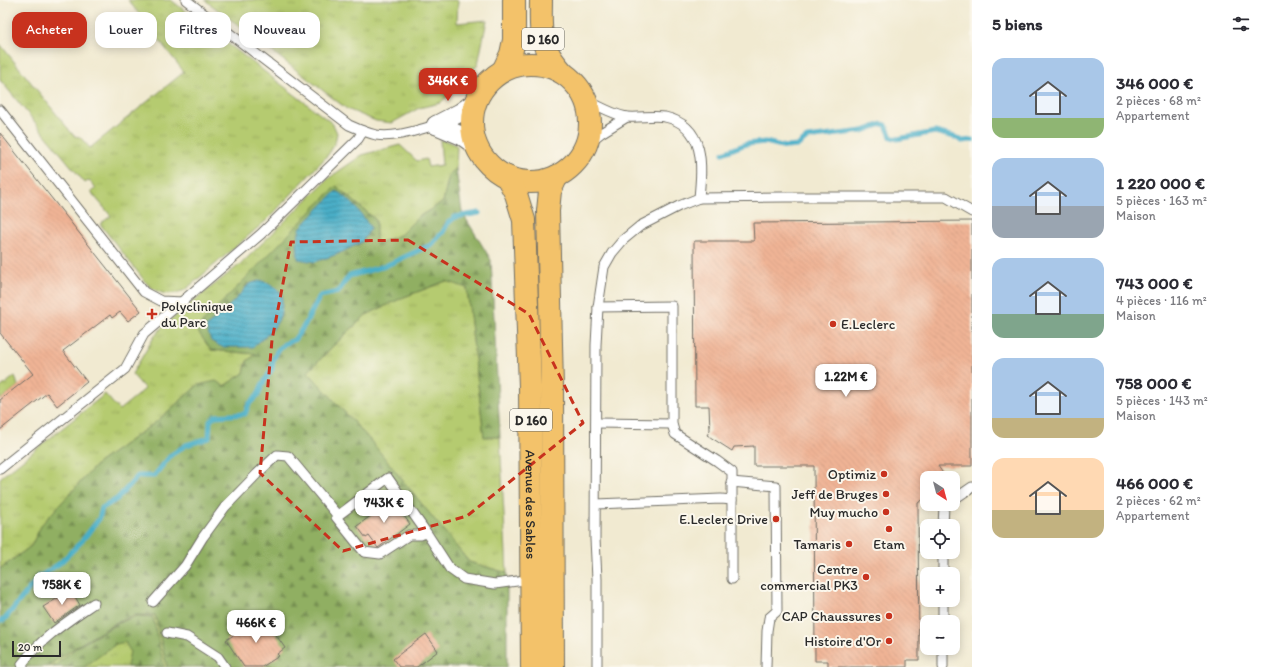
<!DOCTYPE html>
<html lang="fr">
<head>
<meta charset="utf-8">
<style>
	:root { --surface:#fff; --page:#f7f7f7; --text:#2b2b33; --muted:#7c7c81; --accent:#c8321e }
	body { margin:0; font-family:Itim,sans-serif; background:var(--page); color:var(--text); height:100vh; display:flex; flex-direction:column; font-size:15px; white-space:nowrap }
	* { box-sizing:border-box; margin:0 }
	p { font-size:13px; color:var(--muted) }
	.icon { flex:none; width:22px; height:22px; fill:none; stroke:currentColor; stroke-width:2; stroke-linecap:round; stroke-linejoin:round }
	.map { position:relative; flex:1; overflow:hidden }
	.details { display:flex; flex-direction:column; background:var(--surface); width:300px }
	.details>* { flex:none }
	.banner { position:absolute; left:12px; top:12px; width:380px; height:36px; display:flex; gap:8px }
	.needle { width:26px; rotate:144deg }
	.fabs { position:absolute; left:920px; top:471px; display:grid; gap:8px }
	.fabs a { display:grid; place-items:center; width:40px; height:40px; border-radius:8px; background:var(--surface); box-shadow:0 2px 10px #0003; font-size:20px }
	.scale { position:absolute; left:12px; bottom:10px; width:49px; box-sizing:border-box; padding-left:4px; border:2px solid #2b2b2b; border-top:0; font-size:11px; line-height:14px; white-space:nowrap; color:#2b2b2b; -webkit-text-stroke:3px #fbf7ec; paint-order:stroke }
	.price { position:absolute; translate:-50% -34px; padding:0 9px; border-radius:8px; background:#fff; color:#222; font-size:13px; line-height:26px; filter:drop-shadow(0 1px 2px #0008) }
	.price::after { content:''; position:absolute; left:50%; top:24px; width:12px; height:9px; margin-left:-6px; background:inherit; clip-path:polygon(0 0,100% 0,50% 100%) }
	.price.on { background:var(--accent); color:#fff }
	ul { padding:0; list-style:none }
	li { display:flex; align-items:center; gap:12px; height:100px; padding:0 20px }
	li span { display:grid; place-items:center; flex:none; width:112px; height:80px; border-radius:12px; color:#555 }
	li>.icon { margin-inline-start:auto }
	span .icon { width:48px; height:48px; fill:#fffc; stroke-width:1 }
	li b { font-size:17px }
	h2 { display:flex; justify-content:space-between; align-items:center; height:48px; padding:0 20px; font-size:17px }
	.chip { padding:0 14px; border-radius:12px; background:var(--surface); box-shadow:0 2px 10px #0003; font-size:14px; line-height:36px }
	.chip.on { background:var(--accent); color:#fff }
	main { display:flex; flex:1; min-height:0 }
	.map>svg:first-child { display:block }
	.grass { fill:url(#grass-tufts); stroke:#707b4d }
	.forest { fill:url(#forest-firs); stroke:#5e6d46 }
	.water { fill:url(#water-rules); stroke:#3a6c79 }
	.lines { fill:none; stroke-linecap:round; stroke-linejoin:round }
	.stream { stroke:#48aec7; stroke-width:5 }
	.building { fill:url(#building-back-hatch) }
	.lane-casing { stroke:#706e65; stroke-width:11 }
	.street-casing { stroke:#706e65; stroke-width:20 }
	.primary-casing { stroke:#706e65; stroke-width:24 }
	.lane { stroke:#fff; stroke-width:9 }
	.street { stroke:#fff; stroke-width:18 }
	.primary { stroke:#f3c26a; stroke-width:22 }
	.marked { fill:none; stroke:#c8321e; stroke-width:3; stroke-dasharray:8 5; stroke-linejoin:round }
	.poi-dot { fill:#c8321e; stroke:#fbf7ec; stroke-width:1.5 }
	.labels { text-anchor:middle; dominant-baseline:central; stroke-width:4; stroke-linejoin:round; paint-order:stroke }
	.shield { fill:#fbf7ec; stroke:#696865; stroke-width:1 }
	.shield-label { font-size:13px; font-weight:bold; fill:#2b2b2b }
	.poi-label { font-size:14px; fill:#2b2b2b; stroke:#fbf7ec; text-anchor:end }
	.street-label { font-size:14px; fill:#2b2b2b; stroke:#fbf7ec }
</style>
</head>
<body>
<main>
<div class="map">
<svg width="972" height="667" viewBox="0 0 972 667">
	<defs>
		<pattern id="grass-tufts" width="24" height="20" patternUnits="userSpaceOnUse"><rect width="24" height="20" fill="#b5cb6f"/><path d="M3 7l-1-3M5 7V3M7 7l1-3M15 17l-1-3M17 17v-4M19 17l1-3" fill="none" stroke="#9cae60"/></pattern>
		<pattern id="forest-firs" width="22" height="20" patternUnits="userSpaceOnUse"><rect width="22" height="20" fill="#90af62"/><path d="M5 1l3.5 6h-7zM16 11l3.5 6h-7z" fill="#768f51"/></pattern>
		<pattern id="water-rules" width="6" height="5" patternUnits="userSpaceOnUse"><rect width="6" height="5" fill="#48aec7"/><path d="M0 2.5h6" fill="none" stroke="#3c8ea2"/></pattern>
		<pattern id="building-back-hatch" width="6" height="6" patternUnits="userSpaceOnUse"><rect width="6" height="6" fill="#f0b495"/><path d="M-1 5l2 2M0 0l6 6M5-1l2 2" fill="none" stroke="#ce9b81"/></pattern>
	</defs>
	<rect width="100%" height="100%" fill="#fbf7ec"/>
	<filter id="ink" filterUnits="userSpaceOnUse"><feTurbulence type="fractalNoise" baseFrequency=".025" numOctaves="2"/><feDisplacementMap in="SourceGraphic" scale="8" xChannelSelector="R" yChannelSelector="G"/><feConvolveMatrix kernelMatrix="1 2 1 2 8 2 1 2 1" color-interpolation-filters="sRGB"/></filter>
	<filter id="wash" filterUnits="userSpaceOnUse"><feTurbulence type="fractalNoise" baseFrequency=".012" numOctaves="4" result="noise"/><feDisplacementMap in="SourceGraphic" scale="16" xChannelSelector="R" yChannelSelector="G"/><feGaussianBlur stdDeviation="0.9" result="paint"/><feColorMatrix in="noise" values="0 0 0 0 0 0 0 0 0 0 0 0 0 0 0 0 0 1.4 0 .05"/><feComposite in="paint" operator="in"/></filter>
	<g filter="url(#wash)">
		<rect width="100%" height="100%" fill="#f1ead1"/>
		<g class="grass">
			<path d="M128 0H171L333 124 337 133 335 143 328 155 268 219 185 290C169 296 161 295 148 285L100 224 111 216 91 192 96 188 89 180 85 183 1 81H0V44L74 136 80 137 90 148 184 72Z"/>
			<polygon points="205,0 458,0 457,23 487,20 478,64 463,82 440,103 419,108 392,123 376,121 347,109"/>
			<polygon points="440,140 450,142 457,146 456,169 449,174 443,202 418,217 400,235 375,244 376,220 336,186 211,350 257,354 247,361 244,373 224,386 198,385 156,422 98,463 44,522 31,546 0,569 0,478 105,394 119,410 145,389 132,374 154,337 165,324 243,262 329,178 362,155 400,145 417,161 426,159 428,167 442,165"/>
			<polygon points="446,281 467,288 484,436 500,437 507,573 469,562 308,372 332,347 366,315 404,297"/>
			<polygon points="15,376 18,386 0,400 0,388"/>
			<path d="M134 615H155L167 667H46C74 647 103 629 134 615Z"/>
		</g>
		<g class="forest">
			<polygon points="456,169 462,212 491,260 500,437 484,437 467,288 446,281 404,297 366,315 332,347 308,372 370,440 469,562 507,573 507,667 167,667 155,615 134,615 116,623 77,646 46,667 0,667 0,569 31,546 42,524 98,463 156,422 198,385 216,381 224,386 244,373 247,361 256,354 211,350 196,329 336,186 376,220 376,244 400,235 418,217 443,202 449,174"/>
			<polygon points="136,616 153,617 164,667 127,667 130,651 125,642 116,644 84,667 53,667 77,647 117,624"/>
		</g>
		<g class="water">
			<path d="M336 191C351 198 362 215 371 228L362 242 338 254 315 262 298 259 297 242 300 228Z"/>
			<path d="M261 280 274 286 282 294C284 323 273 330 253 347H222L211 341 206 327 233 302 249 284Z"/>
		</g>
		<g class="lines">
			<g class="stream">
				<polyline points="723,153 746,144 765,142 786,147 797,146 807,138 863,131 882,124 886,125 891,137 897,139 935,132 955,137 962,141 972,140"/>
				<polyline points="0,621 4,620 38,578 60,563 81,542 99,519 102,508 117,499 138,476 154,476 171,455 186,445 209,438 210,421 215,416 245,414 249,404 258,395 262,385 272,369 273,361 277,351 284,344 294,340 304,326 320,296 338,292 349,276 385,266 426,247 431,245 443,232 448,223 455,217 479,213"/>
			</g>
		</g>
		<g id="blocks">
			<g class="building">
				<polygon points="0,133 141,311 128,321 120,312 112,318 110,315 63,351 87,382 57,406 47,393 0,430 0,400 33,374 0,333"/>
				<polygon points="972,221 972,466 938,466 946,478 927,478 927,497 918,503 919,660 907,660 907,667 828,667 828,661 815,661 814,466 754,466 754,446 734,447 732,451 707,435 710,430 709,406 695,406 694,241 754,241 753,223"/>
				<polygon points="392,500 410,524 378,548 369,536 366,538 357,526"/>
				<polygon points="71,590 80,605 54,623 43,607"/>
				<polygon points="263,616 285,648 277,654 279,656 262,667 244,667 226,640"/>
				<polygon points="426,634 438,651 417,667 399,667 393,659"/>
			</g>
		</g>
	</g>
	<g filter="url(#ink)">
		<use href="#blocks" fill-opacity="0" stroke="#706e65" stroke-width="1"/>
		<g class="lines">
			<g class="lane-casing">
				<g id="lane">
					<path d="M186 0 349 125C358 129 367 133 376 135 396 138 417 130 436 125"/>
					<path d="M585 99C596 105 616 116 628 117 640 118 653 115 665 117 706 126 702 166 699 198"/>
					<polyline points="0,110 144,292 161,301 183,302"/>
					<polyline points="586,145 601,133 627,117"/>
					<polyline points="598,307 672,306 672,424 675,434 717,461 732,472 732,579"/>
					<polyline points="596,423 672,424"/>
					<polyline points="0,469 125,369 144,334 261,234 358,139 363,131"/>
					<polyline points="731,482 776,486 777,611 769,618 767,631 766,667"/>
					<polyline points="953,500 972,487"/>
					<polyline points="596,504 721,499 732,500"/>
					<polyline points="943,526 944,506 946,504"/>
					<polyline points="426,532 421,535 409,535 380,554 364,552 336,517 388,478 426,532 450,569 464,579 495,584 532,579"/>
					<polyline points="943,574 943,552"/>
					<polyline points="153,602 185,566 203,537 225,507 257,474 277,455 288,456 338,516"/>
					<polyline points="943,622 943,600"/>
					<polyline points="167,633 187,637 218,657 225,667"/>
					<polyline points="943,648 943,667"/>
					<path d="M23 667 22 664C41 638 68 621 94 603"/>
					<polyline points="597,667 597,579 595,539 596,345 598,307 604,267 612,253 623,240 640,226 679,206 699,198 785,197 946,197 972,212"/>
				</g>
			</g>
			<g class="street-casing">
				<g id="street">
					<polyline points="436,125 461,112 475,102"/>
					<polyline points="436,125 462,136 476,146"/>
				</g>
			</g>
			<g class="primary-casing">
				<g id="primary">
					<path d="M541 0C541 17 539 37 548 52 551 59 557 66 562 72"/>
					<circle cx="531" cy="123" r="59"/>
					<polyline points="503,71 511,54 514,40 514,0"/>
					<path id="s1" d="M507 177 516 194 524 220 530 387 532 667"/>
					<polyline points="553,667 552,387 548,211 550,191 557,176"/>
				</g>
			</g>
			<use href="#lane" class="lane"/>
			<use href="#street" class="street"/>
			<use href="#primary" class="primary"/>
		</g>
	</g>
	<path class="marked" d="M408 240 529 314 583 423 467 516 343 551 260 473 272 340 291 242Z"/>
	<g class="poi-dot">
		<path d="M150 308h4v4h4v4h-4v4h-4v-4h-4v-4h4z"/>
		<circle cx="833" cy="324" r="4"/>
		<circle cx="884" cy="474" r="4"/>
		<circle cx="886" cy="494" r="4"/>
		<circle cx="886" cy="512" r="4"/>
		<circle cx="776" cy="519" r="4"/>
		<circle cx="889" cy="529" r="4"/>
		<circle cx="849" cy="544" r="4"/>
		<circle cx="866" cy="577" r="4"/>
		<circle cx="889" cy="616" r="4"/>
		<circle cx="889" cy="641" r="4"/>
	</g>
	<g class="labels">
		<g class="shield">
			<rect x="522" y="28" width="42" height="22" rx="3"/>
			<rect x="510" y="409" width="42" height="22" rx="3"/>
		</g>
		<g class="shield-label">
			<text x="543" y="39">D 160</text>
			<text x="531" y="420">D 160</text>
		</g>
		<g class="poi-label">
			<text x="161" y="306" text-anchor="start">Polyclinique<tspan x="161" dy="16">du Parc</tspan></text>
			<text x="841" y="324" text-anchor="start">E.Leclerc</text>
			<text x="876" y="474">Optimiz</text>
			<text x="878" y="494">Jeff de Bruges</text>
			<text x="878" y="512">Muy mucho</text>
			<text x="768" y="519">E.Leclerc Drive</text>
			<text x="841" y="544">Tamaris</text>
			<text x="889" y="544" text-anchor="middle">Etam</text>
			<text x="858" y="569">Centre<tspan x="858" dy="16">commercial PK3</tspan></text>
			<text x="881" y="616">CAP Chaussures</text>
			<text x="881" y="641">Histoire d'Or</text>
		</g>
		<g class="street-label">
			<text stroke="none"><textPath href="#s1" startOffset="331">Avenue des Sables</textPath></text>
		</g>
	</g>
</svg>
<div class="fabs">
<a><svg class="needle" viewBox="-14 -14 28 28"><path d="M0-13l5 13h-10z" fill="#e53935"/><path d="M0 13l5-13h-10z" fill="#7c7c81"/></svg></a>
<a><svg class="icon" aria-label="locate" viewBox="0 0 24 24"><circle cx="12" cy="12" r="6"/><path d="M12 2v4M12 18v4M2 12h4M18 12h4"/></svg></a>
<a>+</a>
<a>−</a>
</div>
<div class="scale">20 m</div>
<b class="price on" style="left:448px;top:102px">346K €</b>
<b class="price" style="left:846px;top:398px">1.22M €</b>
<b class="price" style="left:384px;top:524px">743K €</b>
<b class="price" style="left:62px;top:606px">758K €</b>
<b class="price" style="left:256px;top:644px">466K €</b>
<div class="banner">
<a class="chip on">Acheter</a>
<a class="chip">Louer</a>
<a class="chip">Filtres</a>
<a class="chip">Nouveau</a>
</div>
</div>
<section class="details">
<h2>5 biens<svg class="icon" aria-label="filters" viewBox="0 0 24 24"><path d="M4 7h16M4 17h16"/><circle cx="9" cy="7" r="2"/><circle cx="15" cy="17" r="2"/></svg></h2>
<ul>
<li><span style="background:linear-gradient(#a9c7e8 75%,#8fb573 0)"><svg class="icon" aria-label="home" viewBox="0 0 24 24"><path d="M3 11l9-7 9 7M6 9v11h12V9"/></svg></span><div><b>346 000 €</b><p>2 pièces · 68 m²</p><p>Appartement</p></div></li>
<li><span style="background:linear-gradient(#a9c7e8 60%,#9aa5b1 0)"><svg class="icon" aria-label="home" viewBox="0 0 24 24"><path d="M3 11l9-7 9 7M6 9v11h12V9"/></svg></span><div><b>1 220 000 €</b><p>5 pièces · 163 m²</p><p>Maison</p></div></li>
<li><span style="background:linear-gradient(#a9c7e8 70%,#7fa58c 0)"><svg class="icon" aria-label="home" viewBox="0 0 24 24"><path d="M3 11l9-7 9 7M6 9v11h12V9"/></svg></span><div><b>743 000 €</b><p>4 pièces · 116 m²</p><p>Maison</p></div></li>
<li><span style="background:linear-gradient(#a9c7e8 75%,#c2b280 0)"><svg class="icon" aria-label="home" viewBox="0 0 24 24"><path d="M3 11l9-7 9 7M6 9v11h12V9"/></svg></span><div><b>758 000 €</b><p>5 pièces · 143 m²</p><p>Maison</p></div></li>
<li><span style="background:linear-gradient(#ffd9b3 65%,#c2b280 0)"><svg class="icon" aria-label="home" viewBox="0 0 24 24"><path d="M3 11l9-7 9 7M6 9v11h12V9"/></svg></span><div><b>466 000 €</b><p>2 pièces · 62 m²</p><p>Appartement</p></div></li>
</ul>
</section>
</main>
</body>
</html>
